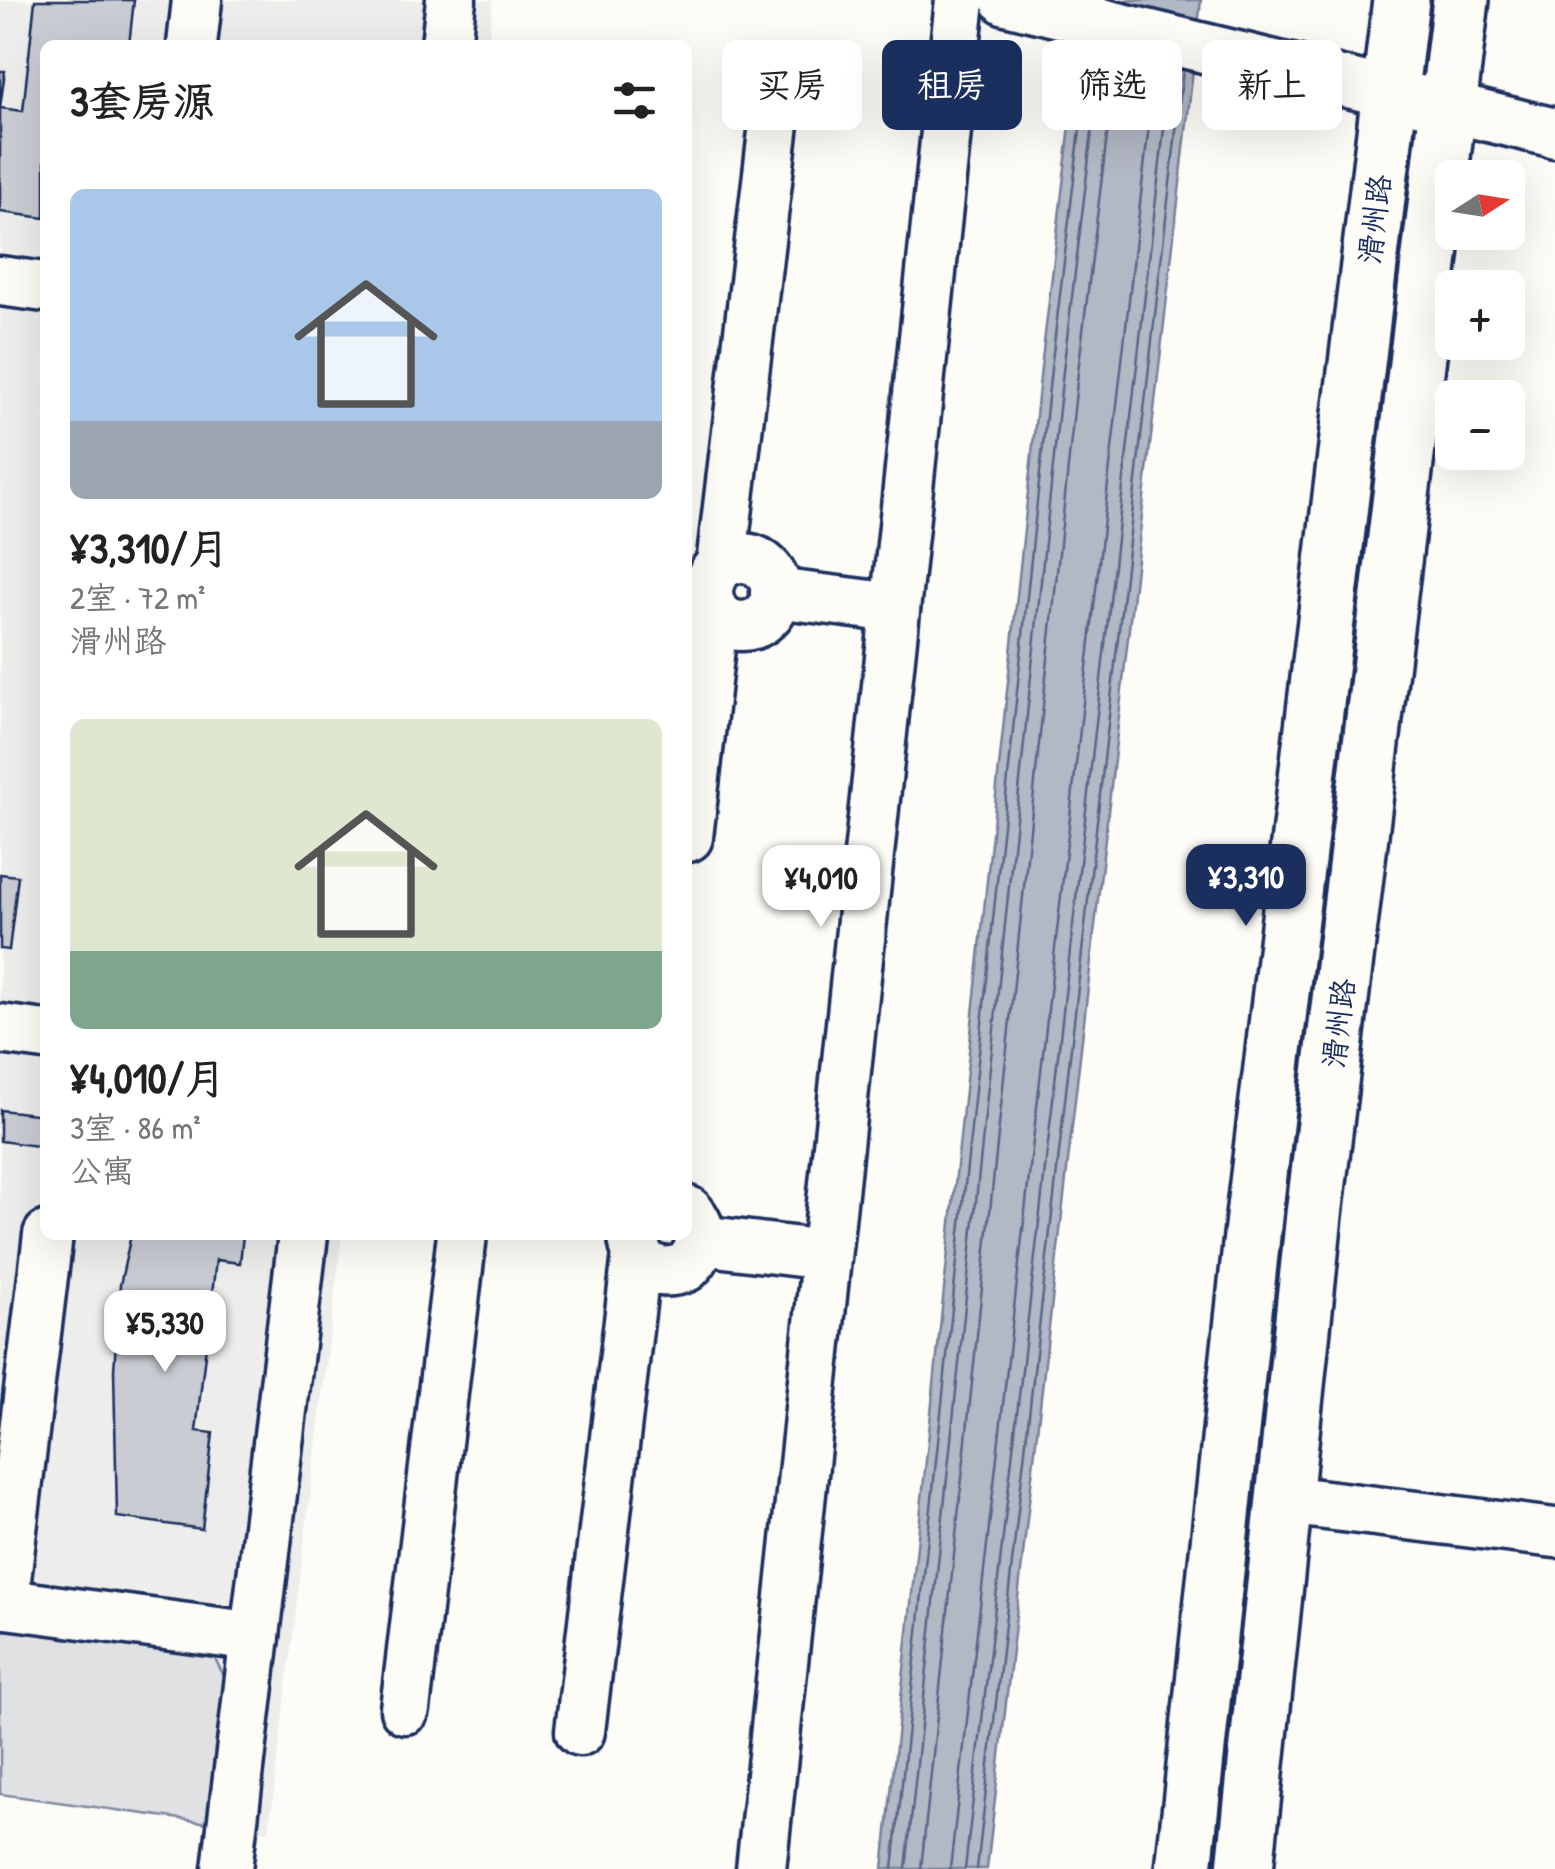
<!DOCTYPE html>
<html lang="zh">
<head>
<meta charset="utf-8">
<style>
	:root { --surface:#fff; --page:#f6f6f6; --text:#222; --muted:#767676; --accent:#1b2f5e }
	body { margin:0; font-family:"Patrick Hand","LXGW WenKai TC",sans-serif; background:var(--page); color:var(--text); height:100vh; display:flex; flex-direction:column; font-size:38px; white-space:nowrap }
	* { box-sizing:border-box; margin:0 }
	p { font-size:32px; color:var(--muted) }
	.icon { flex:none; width:55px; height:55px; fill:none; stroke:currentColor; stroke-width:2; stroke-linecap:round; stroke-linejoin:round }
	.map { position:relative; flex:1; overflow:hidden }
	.panel { position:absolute; left:40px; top:40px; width:652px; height:1200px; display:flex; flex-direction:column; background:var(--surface); border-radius:15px; box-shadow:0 10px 40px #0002 }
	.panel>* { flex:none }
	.hud { position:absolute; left:722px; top:40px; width:682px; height:90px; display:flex; gap:20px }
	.needle { width:65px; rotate:78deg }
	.tools { position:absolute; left:1435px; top:160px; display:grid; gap:20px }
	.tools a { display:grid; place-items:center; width:90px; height:90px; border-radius:15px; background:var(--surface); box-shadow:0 10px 40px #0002; font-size:50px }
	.price { position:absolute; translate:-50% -85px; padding:0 22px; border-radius:20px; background:#fff; color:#222; font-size:32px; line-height:65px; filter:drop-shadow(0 2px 5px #0008) }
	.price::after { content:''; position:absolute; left:50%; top:60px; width:30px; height:22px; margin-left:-15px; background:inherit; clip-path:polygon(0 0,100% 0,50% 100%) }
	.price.current { background:var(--accent); color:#fff }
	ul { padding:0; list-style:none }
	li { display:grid; align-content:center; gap:20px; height:530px; padding:0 30px }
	li span { display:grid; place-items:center; height:310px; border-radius:15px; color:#555 }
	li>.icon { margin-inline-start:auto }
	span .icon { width:180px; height:180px; fill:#fffc; stroke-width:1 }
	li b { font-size:42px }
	h2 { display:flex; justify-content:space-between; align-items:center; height:120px; padding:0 30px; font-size:42px }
	.chip { padding:0 35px; border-radius:15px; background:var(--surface); box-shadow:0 10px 40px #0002; font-size:35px; line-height:90px }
	.chip.current { background:var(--accent); color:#fff }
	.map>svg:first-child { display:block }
	.built { fill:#edeeec }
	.green { fill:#e0e1e3; stroke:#7e88a0; stroke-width:2.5 }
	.water { fill:#b3b8c5; stroke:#76819c; stroke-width:2.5 }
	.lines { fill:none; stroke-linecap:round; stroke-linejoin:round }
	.shore { stroke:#586687; stroke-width:2.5 }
	.building { fill:#c9ccd3; stroke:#1b2f5e; stroke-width:2.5 }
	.minor-casing { stroke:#1b2f5e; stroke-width:55 }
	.major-casing { stroke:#1b2f5e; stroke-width:62 }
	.minor { stroke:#fdfcf7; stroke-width:48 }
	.major { stroke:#fdfcf7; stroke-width:55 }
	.labels { text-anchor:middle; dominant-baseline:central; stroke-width:8; stroke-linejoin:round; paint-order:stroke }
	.street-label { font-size:30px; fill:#1b2f5e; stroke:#fdfcf7 }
</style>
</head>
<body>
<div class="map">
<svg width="1555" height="1869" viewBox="0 0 1555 1869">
	<rect width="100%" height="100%" fill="#fdfcf7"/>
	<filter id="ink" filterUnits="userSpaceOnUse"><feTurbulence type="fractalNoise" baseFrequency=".01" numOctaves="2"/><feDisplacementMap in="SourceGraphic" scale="20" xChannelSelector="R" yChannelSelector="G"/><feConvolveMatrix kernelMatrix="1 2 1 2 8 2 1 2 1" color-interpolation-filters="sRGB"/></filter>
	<g filter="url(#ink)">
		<polygon class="built" points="0,0 493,0 488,45 45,45 45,1235 342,1235 269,1831 0,1794"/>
		<polygon class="green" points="0,1629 213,1655 226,1680 210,1823 0,1794"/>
		<polygon class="water" points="1085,0 1201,0 987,1869 883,1869 1041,368"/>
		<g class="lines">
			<g class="shore">
				<polyline points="893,1869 1051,369 1090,47"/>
				<polyline points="906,1869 1063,371 1102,50"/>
				<polyline points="921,1869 1078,372 1117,54"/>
				<polyline points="950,1869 1156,63"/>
				<polyline points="965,1869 1171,67"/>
				<polyline points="977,1869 1183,70"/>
			</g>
		</g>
		<g class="building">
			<polygon points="35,0 134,0 129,45 45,45 45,218 0,212 0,71 5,71 0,108 23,111"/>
			<polygon points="0,874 18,876 9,950 0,949"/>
			<polygon points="0,1110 45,1115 45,1147 0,1141"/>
			<polygon points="131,1235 243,1235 240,1263 216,1260 196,1431 213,1433 202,1529 117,1517 114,1370 120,1285"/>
		</g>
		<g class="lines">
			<g class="minor-casing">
				<g id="minor">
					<polyline points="1006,0 1555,133"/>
					<polyline points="192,45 197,0"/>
					<polyline points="446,45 451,0"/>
					<polyline points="0,281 45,287"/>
					<circle cx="742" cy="592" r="34"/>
					<polyline points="721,565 776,107"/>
					<polyline points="775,593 895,608"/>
					<polyline points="688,837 714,613"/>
					<polyline points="0,1029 45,1035"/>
					<path d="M633 1235C634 1266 659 1279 686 1267 704 1250 705 1229 688 1211"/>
					<polyline points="700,1240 825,1255"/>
					<polyline points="1285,1500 1555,1533"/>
					<polyline points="0,1603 255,1637"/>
					<polyline points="3,1604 48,1235"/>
					<polyline points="405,1709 462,1235"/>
					<polyline points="580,1731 637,1254"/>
					<polyline points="227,1869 303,1235"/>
					<polyline points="761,1869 960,0"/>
				</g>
			</g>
			<g class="major-casing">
				<g id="major">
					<polyline points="1184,1869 1255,1208 1401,0"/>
					<polyline points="1245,1869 1314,1215 1461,0"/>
				</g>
			</g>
			<use href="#minor" class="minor"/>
			<use href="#major" class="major"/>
		</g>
	</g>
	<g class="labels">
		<g class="street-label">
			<text transform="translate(1374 219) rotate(-83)">滑州路</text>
			<text transform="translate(1338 1023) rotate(-83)">滑州路</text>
		</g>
	</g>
</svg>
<div class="tools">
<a><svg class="needle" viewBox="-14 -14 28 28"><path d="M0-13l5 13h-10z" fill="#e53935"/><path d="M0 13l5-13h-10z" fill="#767676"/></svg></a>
<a>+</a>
<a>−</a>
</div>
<b class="price current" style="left:1246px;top:929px">¥3,310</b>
<b class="price" style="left:821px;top:930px">¥4,010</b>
<b class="price" style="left:165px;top:1375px">¥5,330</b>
<div class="hud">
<a class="chip">买房</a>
<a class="chip current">租房</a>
<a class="chip">筛选</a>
<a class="chip">新上</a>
</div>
<section class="panel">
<h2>3套房源<svg class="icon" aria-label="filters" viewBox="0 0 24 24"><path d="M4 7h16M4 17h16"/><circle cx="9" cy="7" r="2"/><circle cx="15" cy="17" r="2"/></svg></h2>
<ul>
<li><span style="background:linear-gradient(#a9c7e8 75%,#9aa5b1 0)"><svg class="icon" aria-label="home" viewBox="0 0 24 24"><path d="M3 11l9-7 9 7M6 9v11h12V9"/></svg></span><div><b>¥3,310/月</b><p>2室 · 72 m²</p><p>滑州路</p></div></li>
<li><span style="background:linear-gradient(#dfe7d0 75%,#7fa58c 0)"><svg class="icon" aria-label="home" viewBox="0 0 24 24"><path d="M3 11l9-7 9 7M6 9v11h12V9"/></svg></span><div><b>¥4,010/月</b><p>3室 · 86 m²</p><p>公寓</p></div></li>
</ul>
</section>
</div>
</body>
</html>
